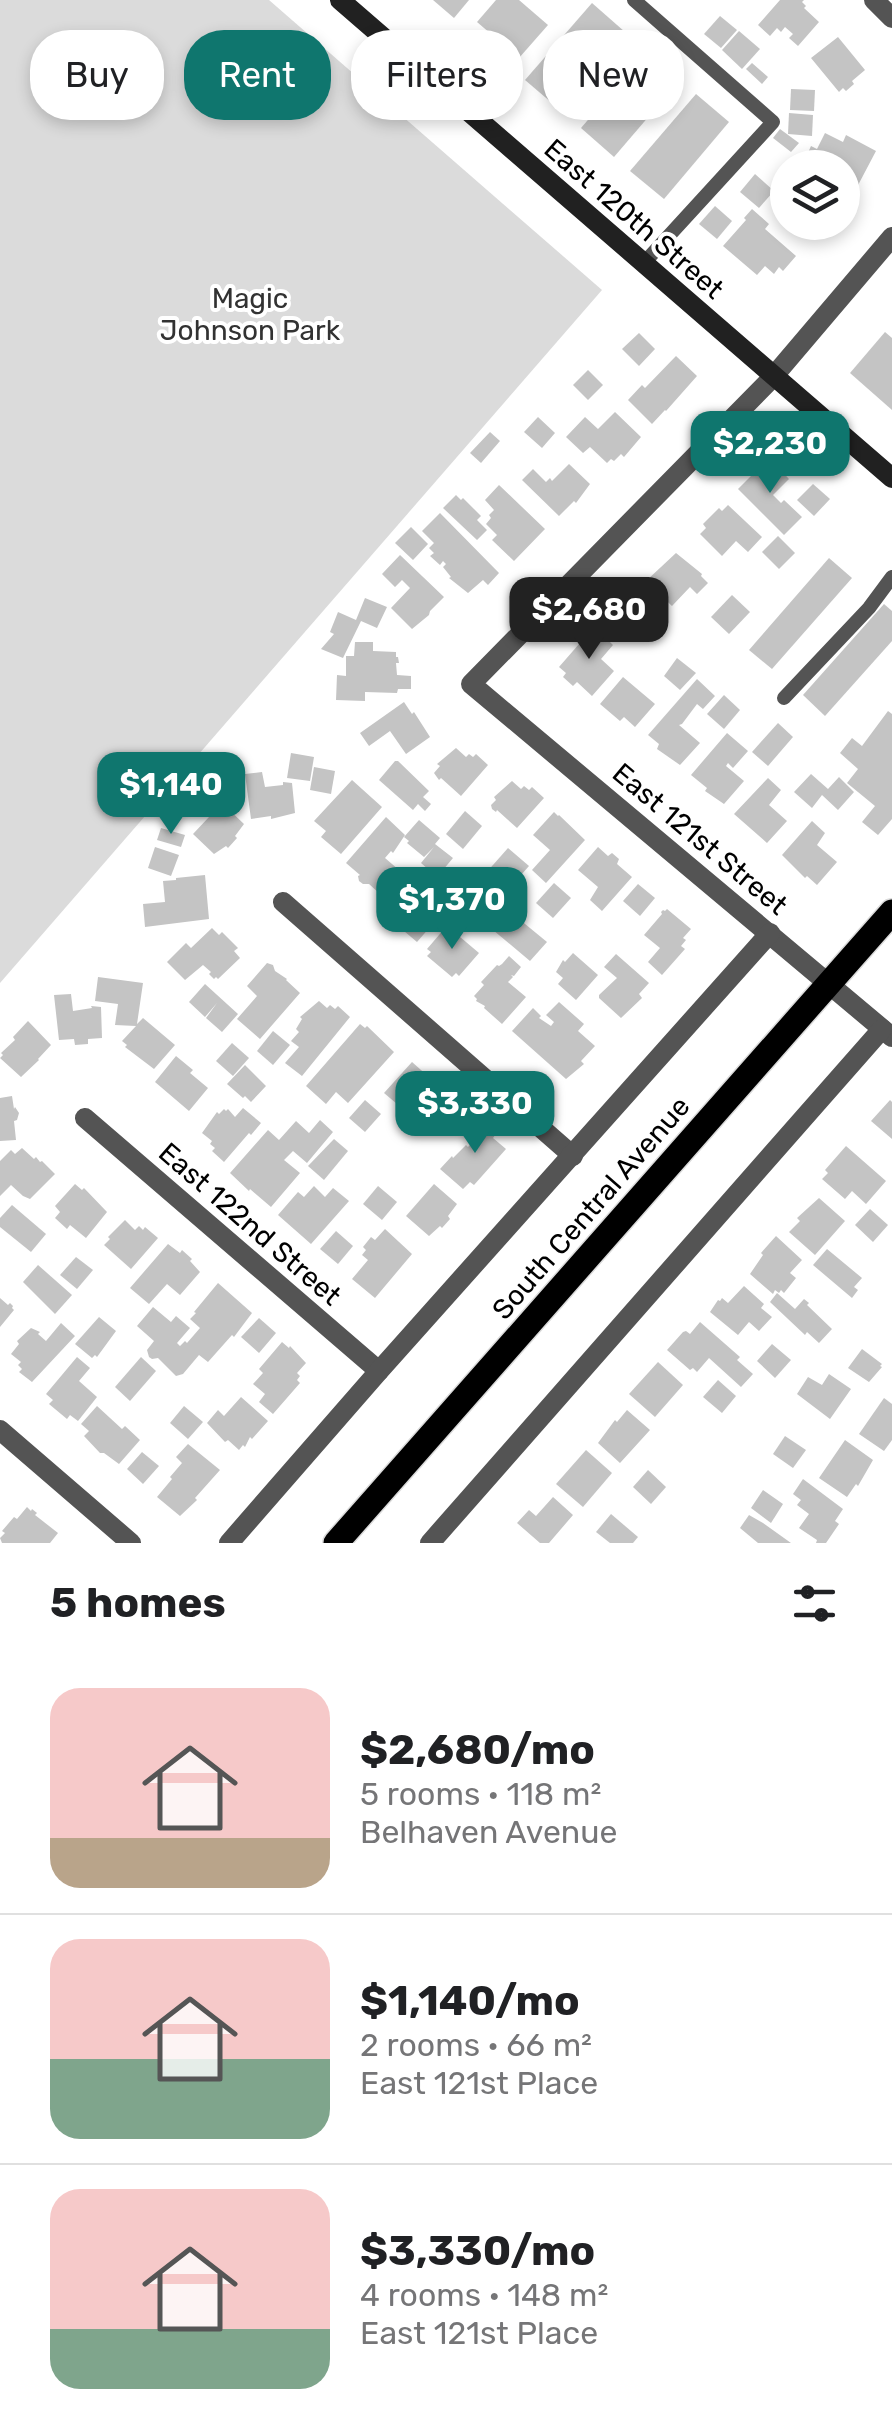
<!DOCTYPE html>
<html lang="en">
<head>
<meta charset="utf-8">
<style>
	:root { --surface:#fff; --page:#f2f2f2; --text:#202124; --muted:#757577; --line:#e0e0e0; --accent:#0f766e }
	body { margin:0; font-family:Rubik,sans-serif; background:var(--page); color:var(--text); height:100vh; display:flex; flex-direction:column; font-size:38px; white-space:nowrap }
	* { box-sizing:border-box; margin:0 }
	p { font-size:32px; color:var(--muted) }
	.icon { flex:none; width:55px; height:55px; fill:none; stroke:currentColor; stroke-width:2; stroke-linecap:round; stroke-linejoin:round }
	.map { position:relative; height:1543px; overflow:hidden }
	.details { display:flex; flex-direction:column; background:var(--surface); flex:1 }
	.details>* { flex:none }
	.guide { position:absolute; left:30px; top:30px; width:832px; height:90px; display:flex; gap:20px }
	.tools { position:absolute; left:770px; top:150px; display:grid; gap:20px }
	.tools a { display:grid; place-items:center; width:90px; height:90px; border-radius:50%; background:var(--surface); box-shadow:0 5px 15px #0003; font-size:50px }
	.price { position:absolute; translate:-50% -85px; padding:0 22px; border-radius:20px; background:var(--accent); color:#fff; font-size:32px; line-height:65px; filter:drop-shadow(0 2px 5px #0008) }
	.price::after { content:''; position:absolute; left:50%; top:60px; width:30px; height:22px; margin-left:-15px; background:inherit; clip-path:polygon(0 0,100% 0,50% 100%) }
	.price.on { background:#222; color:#fff }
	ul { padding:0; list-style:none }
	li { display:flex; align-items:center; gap:30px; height:250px; padding:0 50px }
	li+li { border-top:2px solid var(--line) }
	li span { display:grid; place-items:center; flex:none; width:280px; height:200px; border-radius:30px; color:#555 }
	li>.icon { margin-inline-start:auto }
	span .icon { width:120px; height:120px; fill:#fffc; stroke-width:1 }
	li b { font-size:42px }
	h2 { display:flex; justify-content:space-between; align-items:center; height:120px; padding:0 50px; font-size:42px }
	.pill { padding:0 35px; border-radius:40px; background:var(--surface); box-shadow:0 5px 15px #0003; font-size:35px; line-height:90px }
	.pill.on { background:var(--accent); color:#fff }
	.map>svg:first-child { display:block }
	.green { fill:#dbdbdb }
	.building { fill:#c4c4c4 }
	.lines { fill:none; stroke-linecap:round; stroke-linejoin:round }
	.primary-casing { stroke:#dbdbdb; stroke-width:28 }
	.lane { stroke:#545454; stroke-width:14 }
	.street { stroke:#545454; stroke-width:20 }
	.secondary { stroke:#212121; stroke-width:20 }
	.primary { stroke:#000; stroke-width:25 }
	.labels { text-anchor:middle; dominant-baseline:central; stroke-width:8; stroke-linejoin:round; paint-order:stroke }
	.street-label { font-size:28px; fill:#000; stroke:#fff }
	.park-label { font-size:28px; fill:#323232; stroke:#fff }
</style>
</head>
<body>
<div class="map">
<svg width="892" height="1543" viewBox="0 0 892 1543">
	<rect width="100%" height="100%" fill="#fff"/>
	<polygon class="green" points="0,0 269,0 602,290 0,983"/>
	<g class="building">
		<polygon points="433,0 469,0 454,18"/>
		<polygon points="496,0 519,0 548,25 519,58 477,22"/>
		<polygon points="780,0 804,0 802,2 806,6 804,8 819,22 798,46 789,38 793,34 785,27 781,32 777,28 770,36 758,25"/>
		<polygon points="592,3 625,32 559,109 525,80"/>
		<polygon points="720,16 737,30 721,48 704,34"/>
		<polygon points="739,31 760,49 742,69 722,50"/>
		<polygon points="838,37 865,70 852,81 854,84 846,91 843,88 839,92 811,58"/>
		<polygon points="647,51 680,80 614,157 581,128"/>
		<polygon points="752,63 768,77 762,84 746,69"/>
		<polygon points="791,89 815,90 814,111 790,110"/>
		<polygon points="696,94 729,122 664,199 630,171"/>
		<polygon points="789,113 813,115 812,136 788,134"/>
		<polygon points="780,129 799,143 791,152 773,138"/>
		<polygon points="825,133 843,142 846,135 876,151 856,189 842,182 842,168 826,168 806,157 811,146 817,149"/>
		<polygon points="755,174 774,191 759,208 740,192"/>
		<polygon points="715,206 732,221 717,239 699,224"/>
		<polygon points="752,209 769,224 765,229 796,256 783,271 779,267 774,274 765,266 757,275 723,246 746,220 744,218"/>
		<polygon points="792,222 820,222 823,225 810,239"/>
		<polygon points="885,332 892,338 892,410 850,373"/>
		<polygon points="639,333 655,349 639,366 622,349"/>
		<polygon points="676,356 697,376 666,411 665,410 652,424 628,400 642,385 645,388"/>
		<polygon points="588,370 603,385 588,400 573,385"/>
		<polygon points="615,412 641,437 624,457 621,454 614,461 611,459 607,463 590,447 583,453 566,437 585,417 598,429"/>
		<polygon points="538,417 555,433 542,448 524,432"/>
		<polygon points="490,432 500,441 481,463 470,453"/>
		<polygon points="769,458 789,479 773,495 781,503 784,500 802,517 784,535 738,489"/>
		<polygon points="569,464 590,484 576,503 574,501 559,516 522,480 533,469 546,482 550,478 552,481"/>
		<polygon points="813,484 830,499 814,516 797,500"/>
		<polygon points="499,485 545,529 514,561 492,540 497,535 486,524 491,518 489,515 494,510 485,500"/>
		<polygon points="456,495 461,500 463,498 481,516 477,520 487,530 477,540 443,508"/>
		<polygon points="728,505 762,537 748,552 736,541 722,556 700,534 706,528 703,524 719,508 722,511"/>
		<polygon points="440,513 499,573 488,585 483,580 468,593 449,578 451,577 443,567 446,564 443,561 440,565 430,556 434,553 429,548 434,543 422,531"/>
		<polygon points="411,527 428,544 413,560 395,543"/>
		<polygon points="778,536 795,553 779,569 762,552"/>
		<polygon points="676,553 702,574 701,576 708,583 697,594 690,587 672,606 646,581"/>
		<polygon points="400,555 444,597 430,611 429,615 412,629 391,608 410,588 402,580 395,587 382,574"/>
		<polygon points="829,558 852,578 772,669 749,650"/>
		<polygon points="732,595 750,612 729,634 711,617"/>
		<polygon points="365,598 387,607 377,628 361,621 343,658 321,649 334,634 330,632 338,612 356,620"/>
		<polygon points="633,600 657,624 652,629 645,622 634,633 616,616"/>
		<polygon points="884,604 892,611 892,641 825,716 803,695"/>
		<polygon points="593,628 599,633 602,629 610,637 608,640 613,645 601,659 614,671 592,696 577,682 573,686 563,677 566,673 559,667"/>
		<polygon points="355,642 373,642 373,651 396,652 396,657 398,657 399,663 396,663 397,675 411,676 411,689 398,689 397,693 365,692 365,701 336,700 337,675 346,676 346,656 354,656"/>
		<polygon points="677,658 696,673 680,690 664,676"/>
		<polygon points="623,677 655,704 635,727 624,717 620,721 600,704"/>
		<polygon points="697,679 715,696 703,709 697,704 682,724 679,725 700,743 680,765 657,749 659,744 648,735"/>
		<polygon points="724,695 740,710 724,729 707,714"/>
		<polygon points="404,702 412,714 414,712 430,737 406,754 390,731 369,746 360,733"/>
		<polygon points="888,711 892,714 892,819 878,835 862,822 875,806 847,783 858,769 840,753 852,738 862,746"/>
		<polygon points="778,723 793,737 768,766 752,752"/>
		<polygon points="727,733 748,751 733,768 728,763 726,766 744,781 724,804 705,791 707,788 691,775"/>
		<polygon points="456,748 466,757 469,754 473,757 476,754 488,765 461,796 441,778 439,780 434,773 440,766 437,764"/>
		<polygon points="291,753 314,757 310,781 287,778"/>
		<polygon points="395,761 398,761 429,791 423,797 431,804 425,811 418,804 413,810 379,780"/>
		<polygon points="314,767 335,771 331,794 310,790"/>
		<polygon points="262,772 265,787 283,785 283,782 292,783 295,813 271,819 271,816 251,819 245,774"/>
		<polygon points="811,774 828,789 839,777 854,792 838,810 822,795 812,808 794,792"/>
		<polygon points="768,778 781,790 769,805 787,821 767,843 734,814"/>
		<polygon points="352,780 382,807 341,854 321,837 326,831 314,821"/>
		<polygon points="512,781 521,789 524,786 529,790 532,787 544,798 517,828 497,810 496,812 492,809 491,805 496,800 494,797"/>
		<polygon points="209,797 219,807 222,803 244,824 235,836 237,838 228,848 226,846 214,854 193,834 209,817 199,807"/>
		<polygon points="465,811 482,826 463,849 446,834"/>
		<polygon points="554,812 558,816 559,815 585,840 546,883 532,870 550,850 533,835"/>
		<polygon points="386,817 405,835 393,853 391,851 385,858 399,870 379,893 369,884 363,884 359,881 358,876 360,875 346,863"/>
		<polygon points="419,820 440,838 435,844 453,858 437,877 421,863 434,847 424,857 407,843 409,841 404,837"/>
		<polygon points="812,821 825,833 817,845 837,862 817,885 807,876 805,878 782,855"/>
		<polygon points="161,828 185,835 181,847 157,840"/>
		<polygon points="155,847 179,855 171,876 148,868"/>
		<polygon points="598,847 608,856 612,853 619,859 617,864 632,877 602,911 590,900 598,887 578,870"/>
		<polygon points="508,848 529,866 506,892 485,874"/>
		<polygon points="448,874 464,888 417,942 404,931 408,928 403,924 406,920 395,912 409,893 411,894 417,888 423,891 433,880 439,885"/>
		<polygon points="205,875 209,919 145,927 143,904 165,902 163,881 176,880 176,878"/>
		<polygon points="554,883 571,898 553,918 536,903"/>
		<polygon points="638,884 655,898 640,916 623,901"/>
		<polygon points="503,906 547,942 530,961 487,925"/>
		<polygon points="667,909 691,929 683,938 686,940 681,946 685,949 662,975 648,962 660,948 644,935 662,914 661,912 663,910 665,911"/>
		<polygon points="451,921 457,926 453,931 479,953 459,976 456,973 452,977 427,956 431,952 427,949"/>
		<polygon points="212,928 219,935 222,932 238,948 234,951 240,958 218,979 216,977 214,979 209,974 211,972 203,965 185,980 167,962 186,943 191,948"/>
		<polygon points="573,953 598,975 576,1000 558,984 563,978 556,972 563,960 565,962"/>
		<polygon points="616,954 649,983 639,994 642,998 621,1018 599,998 599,995 617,978 604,967"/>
		<polygon points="509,956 521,967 514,976 511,975 513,977 508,982 526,997 502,1024 484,1008 485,1006 476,1001 477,999 474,996 484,985 481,982 497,965 499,966 502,964"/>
		<polygon points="267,963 273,965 275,971 287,979 286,980 300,993 260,1039 237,1019 257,996 247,986"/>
		<polygon points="98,977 143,983 137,1024 143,1018 175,1045 154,1069 125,1047 127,1045 122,1041 136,1026 115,1025 118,1004 95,1001"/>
		<polygon points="205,984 238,1014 222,1032 206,1018 217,1003 205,1017 189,1002"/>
		<polygon points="71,994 73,1011 92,1008 91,1006 101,1007 102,1038 88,1039 88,1044 75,1045 74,1039 59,1040 54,995"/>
		<polygon points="319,1001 327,1008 330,1005 335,1009 338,1006 350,1017 302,1076 285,1063 299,1047 291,1041 299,1032 296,1029 302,1019 300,1017"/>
		<polygon points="559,1002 584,1024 578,1031 595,1046 581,1061 584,1064 566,1079 512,1031 533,1008 541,1016 539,1018 551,1026 554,1022 546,1015"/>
		<polygon points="28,1021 51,1045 38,1059 39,1060 21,1077 0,1058 3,1055 1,1053 15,1040 13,1037"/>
		<polygon points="360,1024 365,1028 367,1026 394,1052 348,1103 336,1092 326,1104 306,1086"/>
		<polygon points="273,1031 290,1045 273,1065 257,1051"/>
		<polygon points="232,1043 249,1058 233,1076 216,1061"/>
		<polygon points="176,1056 193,1070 190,1073 208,1088 189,1111 155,1082"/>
		<polygon points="412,1062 430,1078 428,1081 442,1094 412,1127 398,1115 403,1109 384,1093"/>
		<polygon points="245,1065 266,1086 251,1102 245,1096 243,1098 227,1084"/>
		<polygon points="12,1096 14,1109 15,1107 19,1113 17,1120 14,1121 16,1140 0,1141 0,1098"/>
		<polygon points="365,1100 381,1114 365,1132 349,1118"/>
		<polygon points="890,1100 892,1102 892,1139 871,1121"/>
		<polygon points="450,1102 468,1117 453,1134 435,1119"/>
		<polygon points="243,1108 261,1123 251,1135 249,1133 224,1162 212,1151 215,1148 210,1144 212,1141 202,1133 217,1112 219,1114 224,1109 226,1111 228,1109 235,1117"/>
		<polygon points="488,1115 499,1125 496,1129 498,1131 493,1138 506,1149 474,1185 470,1182 463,1189 440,1169 452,1156 453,1158 466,1145 468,1147 477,1137 474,1135 479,1129 477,1128"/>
		<polygon points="320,1120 333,1132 307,1163 293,1151 284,1160 300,1173 271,1207 250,1189 249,1191 230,1173 268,1130 279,1140 296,1121 309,1133"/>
		<polygon points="334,1139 348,1151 324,1180 308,1166"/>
		<polygon points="846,1146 886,1181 866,1204 852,1191 845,1199 822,1179 828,1173 825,1170"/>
		<polygon points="22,1148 34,1159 36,1157 40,1162 42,1161 55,1174 30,1199 23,1196 11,1185 0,1196 0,1161 11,1150 15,1154"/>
		<polygon points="75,1184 82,1190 84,1188 107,1212 86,1238 70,1225 67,1229 55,1218 60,1212 55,1206"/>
		<polygon points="434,1184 457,1204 448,1216 450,1219 442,1228 440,1226 429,1236 406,1216"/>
		<polygon points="314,1186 325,1197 333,1188 349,1201 311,1244 278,1215 298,1192 304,1197"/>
		<polygon points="378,1186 397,1202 382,1220 363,1204"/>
		<polygon points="819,1198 845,1221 815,1255 789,1232 800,1221 797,1218"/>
		<polygon points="12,1205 46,1234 31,1252 0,1227 0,1218"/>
		<polygon points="870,1209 888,1225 873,1242 855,1225"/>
		<polygon points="125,1220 135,1230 139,1226 143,1230 145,1227 158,1238 131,1269 104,1245 110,1239 108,1237"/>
		<polygon points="385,1229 412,1254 375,1298 352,1279 368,1260 362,1255 366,1250 363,1247 371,1237 375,1240"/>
		<polygon points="336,1231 353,1246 338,1264 320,1249"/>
		<polygon points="776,1236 802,1260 790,1273 796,1278 784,1293 781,1290 779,1293 775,1290 773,1294 750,1274 763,1255 761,1253"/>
		<polygon points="168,1244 180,1253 182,1250 192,1259 190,1261 200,1272 180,1295 167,1284 149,1304 130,1288"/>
		<polygon points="827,1249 862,1278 854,1287 858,1290 852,1298 813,1265"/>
		<polygon points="76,1257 93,1270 77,1289 60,1275"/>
		<polygon points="38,1265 72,1295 55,1314 23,1282"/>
		<polygon points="218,1283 252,1313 234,1337 232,1335 208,1362 199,1355 183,1374 176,1376 158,1358 152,1359 149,1357 147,1350 154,1341 137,1326 153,1307 171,1322 176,1316 190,1328 177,1343 180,1346 185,1341 187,1343 200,1328 190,1319 196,1313 194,1312"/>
		<polygon points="744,1286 764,1304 761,1308 772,1317 759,1331 749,1322 738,1335 710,1312 718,1300 720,1301 722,1298 728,1303"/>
		<polygon points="777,1293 795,1309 804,1299 809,1303 807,1305 832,1329 819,1343 807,1332 805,1335 770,1302"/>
		<polygon points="0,1298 8,1305 10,1303 13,1306 12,1308 14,1310 0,1327"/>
		<polygon points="99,1317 116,1331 97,1357 95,1355 92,1358 75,1344"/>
		<polygon points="259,1318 276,1333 259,1353 241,1337"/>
		<polygon points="700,1322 740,1357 737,1360 753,1374 741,1387 709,1358 697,1372 693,1368 690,1370 667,1350 683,1332 686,1331 690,1334"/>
		<polygon points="61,1323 75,1336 32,1382 19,1372 22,1369 18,1365 21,1362 11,1354 19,1344 17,1341 31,1328 40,1332 38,1334 46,1341"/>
		<polygon points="282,1342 289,1348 290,1346 306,1363 297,1373 300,1376 297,1380 300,1383 273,1414 259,1402 265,1394 253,1384 263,1373 259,1369"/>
		<polygon points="772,1344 791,1360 775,1378 757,1361"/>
		<polygon points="862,1349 882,1364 880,1366 882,1367 869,1382 848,1368"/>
		<polygon points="77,1357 90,1368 79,1381 97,1397 78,1421 70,1415 67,1419 49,1404 53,1400 46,1394"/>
		<polygon points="141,1357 156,1371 130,1401 115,1387"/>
		<polygon points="658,1362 683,1385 655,1417 629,1394"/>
		<polygon points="829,1374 851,1389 830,1419 797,1394 808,1377 822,1385"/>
		<polygon points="718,1380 736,1396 722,1413 703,1397"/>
		<polygon points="241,1397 268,1421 252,1439 250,1437 245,1447 243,1445 239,1450 228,1440 225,1442 207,1423 218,1410 224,1416"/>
		<polygon points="884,1398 892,1404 892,1440 884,1451 859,1434"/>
		<polygon points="97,1406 122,1429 125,1426 140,1440 119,1464 104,1453 100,1453 84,1436 89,1431 81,1424"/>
		<polygon points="184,1406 203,1422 188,1439 170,1423"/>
		<polygon points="627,1410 650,1430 620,1463 598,1443 615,1420 617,1422"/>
		<polygon points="785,1436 806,1450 793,1468 773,1454"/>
		<polygon points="845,1440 873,1460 858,1486 856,1484 847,1497 819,1478"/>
		<polygon points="188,1444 220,1470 195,1498 197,1500 180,1516 157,1497 172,1479 170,1477 182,1463 176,1457"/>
		<polygon points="586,1450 612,1473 583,1507 556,1484"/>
		<polygon points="142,1452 159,1466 143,1484 127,1469"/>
		<polygon points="648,1470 666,1487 651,1504 633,1487"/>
		<polygon points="803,1479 843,1509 835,1521 839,1524 826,1543 816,1543 817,1540 799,1528 809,1514 797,1505 801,1500 793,1494"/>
		<polygon points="763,1490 783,1504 771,1523 751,1508"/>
		<polygon points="553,1497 573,1515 549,1543 540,1543 517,1523 529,1510 536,1516"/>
		<polygon points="27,1507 31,1511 32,1509 37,1513 35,1515 58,1533 50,1543 2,1543 0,1538 5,1533 2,1531 14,1517 17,1519"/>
		<polygon points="611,1514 638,1537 633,1543 610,1543 596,1532"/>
		<polygon points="749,1515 763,1523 791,1543 758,1543 740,1528"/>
	</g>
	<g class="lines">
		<g class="primary-casing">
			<polyline id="primary" points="336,1543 892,912"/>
		</g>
		<g class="lane">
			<polyline points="634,0 773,122 643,264"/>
			<polyline points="784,698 869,608 892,577"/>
		</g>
		<g class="street">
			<polyline points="874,0 892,18"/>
			<polyline points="892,237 773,377 471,684 892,1037"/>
			<polyline points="283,902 573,1156"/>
			<polyline points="85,1118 379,1371"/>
			<polyline points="0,1430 131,1543"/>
			<polyline points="229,1543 379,1371 770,933"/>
			<polyline points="430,1543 882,1029"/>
		</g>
		<polyline class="secondary" points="340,0 892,478"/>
		<use href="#primary" class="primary"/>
	</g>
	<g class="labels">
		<g class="street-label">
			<text transform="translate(634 219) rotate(41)">East 120th Street</text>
			<text transform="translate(700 839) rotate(40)">East 121st Street</text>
			<text transform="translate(591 1208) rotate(-49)">South Central Avenue</text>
			<text transform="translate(250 1224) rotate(41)">East 122nd Street</text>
		</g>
		<g class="park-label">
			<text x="250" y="298">Magic<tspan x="250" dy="32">Johnson Park</tspan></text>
		</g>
	</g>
</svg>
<div class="tools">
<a><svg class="icon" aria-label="layers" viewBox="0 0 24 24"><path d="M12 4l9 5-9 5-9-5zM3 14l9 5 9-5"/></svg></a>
</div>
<b class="price" style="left:770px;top:496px">$2,230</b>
<b class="price on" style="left:589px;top:662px">$2,680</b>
<b class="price" style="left:171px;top:837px">$1,140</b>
<b class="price" style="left:452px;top:952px">$1,370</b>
<b class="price" style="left:475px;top:1156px">$3,330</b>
<div class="guide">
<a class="pill">Buy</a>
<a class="pill on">Rent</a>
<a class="pill">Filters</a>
<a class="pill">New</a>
</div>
</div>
<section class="details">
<h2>5 homes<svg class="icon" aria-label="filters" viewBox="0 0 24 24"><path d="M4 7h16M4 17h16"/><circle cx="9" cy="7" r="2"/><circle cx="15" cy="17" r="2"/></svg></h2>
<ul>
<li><span style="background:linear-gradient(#f6c9c9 75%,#b9a48a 0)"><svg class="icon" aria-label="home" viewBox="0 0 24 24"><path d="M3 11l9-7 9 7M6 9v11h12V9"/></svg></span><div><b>$2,680/mo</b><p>5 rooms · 118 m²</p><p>Belhaven Avenue</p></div></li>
<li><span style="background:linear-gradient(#f6c9c9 60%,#7fa58c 0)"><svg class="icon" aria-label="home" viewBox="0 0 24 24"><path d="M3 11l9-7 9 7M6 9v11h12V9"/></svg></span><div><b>$1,140/mo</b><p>2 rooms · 66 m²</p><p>East 121st Place</p></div></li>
<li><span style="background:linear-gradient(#f6c9c9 70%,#7fa58c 0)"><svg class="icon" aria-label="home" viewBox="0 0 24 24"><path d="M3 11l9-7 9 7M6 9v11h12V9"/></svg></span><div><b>$3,330/mo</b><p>4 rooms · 148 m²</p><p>East 121st Place</p></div></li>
</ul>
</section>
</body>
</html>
